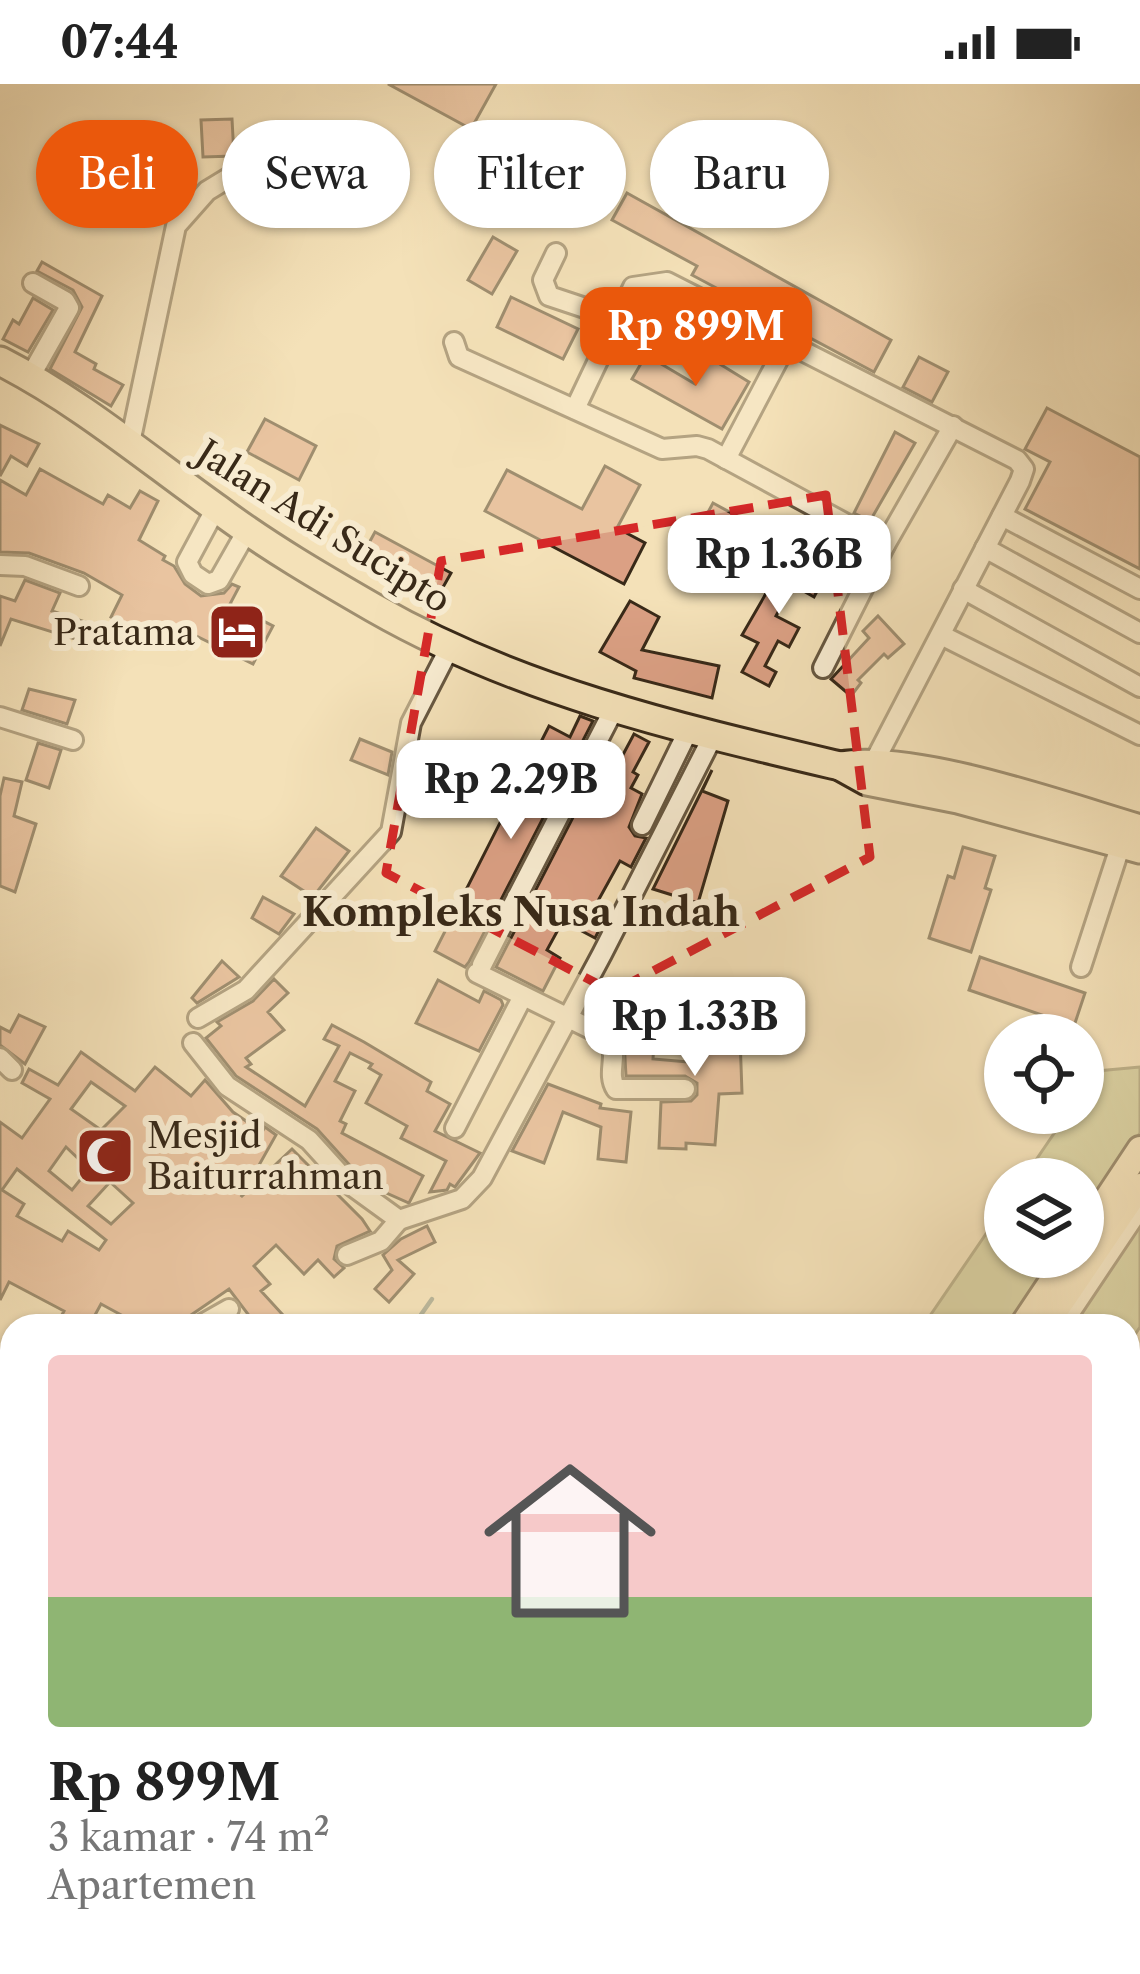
<!DOCTYPE html>
<html lang="id">
<head>
<meta charset="utf-8">
<style>
	:root { --surface:#fff; --page:#f2f2f2; --text:#222; --muted:#767676; --line:#e0e0e0; --accent:#ea580c }
	body { margin:0; font-family:"Libre Caslon Text",serif; background:var(--page); color:var(--text); height:100vh; display:flex; flex-direction:column; font-size:45px; white-space:nowrap }
	* { box-sizing:border-box; margin:0 }
	p { font-size:39px; color:var(--muted) }
	.icon { flex:none; width:66px; height:66px; fill:none; stroke:currentColor; stroke-width:2; stroke-linecap:round; stroke-linejoin:round }
	.map { position:relative; flex:1; overflow:hidden }
	.drawer { position:absolute; left:0px; top:1230px; width:1140px; height:660px; display:flex; flex-direction:column; background:var(--surface); border-radius:36px 36px 0 0; box-shadow:0 3px 9px #0004 }
	.drawer>* { flex:none }
	.top-card { position:absolute; left:36px; top:36px; width:1068px; height:108px; display:flex; gap:24px }
	.tools { position:absolute; left:984px; top:930px; display:grid; gap:24px }
	.tools a { display:grid; place-items:center; width:120px; height:120px; border-radius:50%; background:var(--surface); box-shadow:0 3px 9px #0004; font-size:60px }
	.price { position:absolute; translate:-50% -102px; padding:0 27px; border-radius:24px; background:#fff; color:#222; font-size:39px; line-height:78px; filter:drop-shadow(0 3px 6px #0008) }
	.price::after { content:''; position:absolute; left:50%; top:72px; width:36px; height:27px; margin-left:-18px; background:inherit; clip-path:polygon(0 0,100% 0,50% 100%) }
	.price.current { background:var(--accent); color:#fff }
	ul { padding:0; list-style:none }
	li { display:grid; align-content:center; gap:24px; height:636px; padding:0 48px }
	li+li { border-top:3px solid var(--line) }
	li span { display:grid; place-items:center; height:372px; border-radius:12px; color:#555 }
	li>.icon { margin-inline-start:auto }
	span .icon { width:216px; height:216px; fill:#fffc; stroke-width:1 }
	li b { font-size:51px }
	.chip { padding:0 42px; border-radius:54px; background:var(--surface); box-shadow:0 3px 9px #0004; font-size:42px; line-height:108px }
	.chip.current { background:var(--accent); color:#fff }
	.status { display:flex; justify-content:space-between; align-items:center; height:84px; padding:0 60px; background:var(--surface); direction:ltr }
	.status svg { height:33px; fill:currentColor }
	.map>svg:first-child { display:block }
	.green { fill:#bfc28d; stroke:#7c7652; stroke-width:3 }
	.lines { fill:none; stroke-linecap:round; stroke-linejoin:round }
	.stream { stroke:#748175; stroke-width:4.5 }
	.building { fill:#dba084; stroke:#382918; stroke-width:3; fill-rule:evenodd }
	.minor-casing { stroke:#675740; stroke-width:24 }
	.major-casing { stroke:#382918; stroke-width:30 }
	.highway-casing { stroke:#382918; stroke-width:33 }
	.minor { stroke:#f8ecd1; stroke-width:18 }
	.major { stroke:#f4e1b8; stroke-width:24 }
	.highway { stroke:#f4e1b8; stroke-width:27 }
	.marked { fill:none; stroke:#d62828; stroke-width:9; stroke-dasharray:24 15; stroke-linejoin:round }
	.labels { text-anchor:middle; dominant-baseline:central; stroke-width:12; stroke-linejoin:round; paint-order:stroke }
	.street-label { font-size:36px; fill:#382918; stroke:#f8ecd1 }
	.poi-label { font-size:36px; fill:#382918; stroke:#f8ecd1; text-anchor:end }
	.neighbourhood-label { font-size:39px; font-weight:bold; fill:#382918; stroke:#f8ecd1 }
</style>
</head>
<body>
<div class="status"><b>07:44</b><svg viewBox="0 0 49 12"><path d="M0 12V9h3v3zM5 12V6h3v6zM10 12V3h3v9zM15 12V0h3v12zM26 1h20v11H26zM47 4h2v5h-2z"/></svg></div>
<div class="map">
<svg width="1140" height="1890" viewBox="0 0 1140 1890">
	<rect width="100%" height="100%" fill="#f4e1b8"/>
	<filter id="stains"><feTurbulence type="fractalNoise" baseFrequency=".00167" numOctaves="4"/><feColorMatrix values="0 0 0 0 .2 0 0 0 0 .09 0 0 0 0 .02 0 0 0 .5 -.17"/></filter>
	<radialGradient id="worn" r=".72"><stop offset=".6" stop-color="#630" stop-opacity="0"/><stop offset="1" stop-color="#630" stop-opacity=".3"/></radialGradient>
	<g class="green">
		<polygon points="1140,983 1140,1049 1083,1133 1083,1095 1023,1095 1068,1029 1083,1029 1083,1008 1097,987"/>
		<polygon points="1005,1122 1005,1173 1056,1173 1009,1242 923,1242"/>
		<polygon points="1140,1129 1140,1243 1128,1261 1128,1242 1064,1242"/>
	</g>
	<g class="lines">
		<polyline class="stream" points="413,1242 432,1215"/>
	</g>
	<g class="building">
		<polygon points="388,0 496,0 471,45"/>
		<polygon points="232,35 234,72 203,73 201,36"/>
		<polygon points="627,109 891,256 874,288 692,191 697,182 612,136"/>
		<polygon points="493,153 517,167 492,210 468,196"/>
		<polygon points="42,178 102,212 75,268 96,280 94,285 123,301 111,322 50,285 82,223 73,206 37,187"/>
		<polygon points="511,213 578,245 563,275 497,243"/>
		<polygon points="33,214 53,226 28,268 3,255 13,236 19,240"/>
		<polygon points="646,271 695,300 710,274 749,298 722,345 632,295"/>
		<polygon points="919,273 948,288 932,318 903,303"/>
		<polygon points="1047,324 1140,373 1140,485 1025,425 1050,378 1025,365"/>
		<polygon points="265,335 316,362 299,396 247,368"/>
		<polygon points="0,341 39,360 27,382 11,372 0,392"/>
		<polygon points="895,348 915,359 870,437 854,429"/>
		<polygon points="605,382 640,401 617,444 645,459 624,500 485,427 507,386 582,425"/>
		<polygon points="40,385 103,420 108,411 130,424 140,407 158,417 139,456 165,472 163,476 174,482 185,500 201,512 224,509 232,500 239,503 230,520 273,542 253,580 178,543 169,561 111,533 122,511 84,489 29,469 0,468 0,396 26,411"/>
		<polygon points="713,419 770,450 755,478 699,445"/>
		<polygon points="375,448 451,489 442,505 397,480 393,486 363,470"/>
		<polygon points="814,472 831,481 814,513 793,501 776,532 799,544 789,563 778,557 765,582 776,588 769,602 742,588 758,559 742,551 783,480 804,491"/>
		<polygon points="25,496 60,509 52,527 100,543 94,561 11,535 0,562 0,512 15,517"/>
		<polygon points="630,517 659,533 642,566 719,582 712,614 634,594 636,587 600,568"/>
		<polygon points="878,532 904,560 888,574 884,570 858,596 861,599 851,612 831,595 869,554 863,547"/>
		<polygon points="29,605 75,616 67,640 22,626"/>
		<polygon points="580,632 593,637 469,878 465,883 435,867 549,642 570,653"/>
		<polygon points="634,650 649,658 633,688 638,691 631,704 642,710 629,743 635,752 646,754 631,783 620,777 593,826 606,833 595,854 563,837 559,844 547,866 560,874 543,907 496,883 604,673 618,680"/>
		<polygon points="360,655 392,668 388,691 351,676"/>
		<polygon points="38,659 61,666 49,704 26,696"/>
		<polygon points="712,686 702,707 728,717 698,819 653,805"/>
		<polygon points="4,694 22,698 14,732 36,740 15,808 0,802 0,712"/>
		<polygon points="316,744 349,767 313,813 281,792"/>
		<polygon points="963,763 995,772 985,804 991,806 971,868 929,854 948,792 954,794"/>
		<polygon points="263,813 294,830 279,850 252,834"/>
		<polygon points="980,873 1085,909 1074,942 969,906"/>
		<polygon points="222,877 239,893 197,919 192,914"/>
		<polygon points="274,895 288,909 268,928 284,946 246,974 251,980 246,983 305,1022 339,962 324,955 332,941 364,958 431,998 427,1007 450,1020 435,1047 480,1069 455,1103 450,1100 447,1106 430,1108 446,1077 401,1054 407,1042 366,1019 381,991 369,984 372,980 350,969 335,997 355,1007 340,1037 346,1040 342,1049 423,1092 409,1119 382,1107 384,1103 355,1087 317,1045 236,992 206,954 221,942 217,938 253,917"/>
		<polygon points="438,896 479,918 484,907 501,916 503,921 479,967 416,939"/>
		<polygon points="19,931 45,943 25,980 0,961 0,943 10,948"/>
		<polygon points="755,937 755,953 740,953 742,1009 719,1010 715,1061 686,1059 686,1065 659,1064 661,1018 691,1017 697,1011 697,999 685,992 626,992 624,956 654,959 653,975 689,978 687,940"/>
		<path d="M81 968 135 1007 155 983 191 1012 205 996 233 1028 262 1048 265 1043 276 1051 241 1113 292 1065 362 1135 370 1147 337 1162 334 1175 344 1184 334 1193 318 1176 304 1190 276 1161 254 1182 270 1200 261 1207 293 1242H257L229 1205 191 1231 186 1242H120L125 1233 101 1220 89 1242H56L64 1227 9 1198 0 1216V1038L22 1054 50 1015 22 999 29 985 58 1001ZM91 998 125 1022 101 1046 71 1025ZM66 1063 89 1085 72 1106 49 1087ZM17 1085 106 1156 99 1166 68 1147 62 1157 17 1132 24 1120 2 1106ZM110 1098 133 1119 111 1140 88 1122Z"/>
		<polygon points="548,1000 601,1020 600,1024 631,1028 626,1078 598,1075 601,1043 563,1028 544,1079 512,1067"/>
		<polygon points="427,1142 435,1158 398,1176 414,1190 389,1218 375,1205 392,1186 383,1171 401,1155"/>
	</g>
	<g class="lines">
		<g class="minor-casing">
			<g id="minor">
				<polyline points="556,169 543,196 549,212 618,235"/>
				<polyline points="454,258 459,273 662,365 697,362 708,365 885,461 953,342"/>
				<polyline points="30,293 69,224 65,217 33,199"/>
				<polyline points="575,325 633,203 667,198 1017,376 1024,385 1020,397 870,686"/>
				<polyline points="130,359 176,142 207,107 243,85 290,73 329,75"/>
				<polyline points="726,375 788,257"/>
				<polyline points="216,424 187,478 193,490 208,500 219,496 248,445"/>
				<polyline points="1002,432 1140,505"/>
				<polyline points="985,464 1140,549"/>
				<polyline points="0,481 25,482 79,502"/>
				<polyline points="963,505 1140,603"/>
				<polyline points="941,551 1140,651"/>
				<polyline points="823,584 885,461"/>
				<polyline points="0,633 73,656"/>
				<polyline points="642,741 688,647"/>
				<polyline points="482,881 613,627"/>
				<polyline points="1081,883 1121,760"/>
				<path d="M477 889 607 953C621 968 605 988 616 1005H685"/>
				<polyline points="198,934 246,906 391,748 411,639 450,563"/>
				<polyline points="193,959 227,1002 309,1056 348,1099 399,1136 462,1115 482,1094 602,870 712,654"/>
				<polyline points="0,974 12,986"/>
				<polyline points="455,1044 523,912"/>
				<polyline points="347,1171 381,1157 399,1136"/>
				<polyline points="199,1242 229,1225"/>
				<polyline points="1061,1242 1140,1124"/>
				<polyline points="0,1320 12,1325"/>
				<polyline points="0,1418 12,1405"/>
				<polyline points="1128,1441 1140,1395"/>
				<polyline points="0,1598 12,1583"/>
				<polyline points="1128,1607 1140,1582"/>
				<polyline points="0,1663 7,1669"/>
				<polyline points="1128,1726 1140,1701"/>
				<polyline points="925,1878 948,1890"/>
				<polyline points="625,1890 633,1878"/>
				<polyline points="710,1890 719,1878"/>
				<polyline points="991,1890 997,1878"/>
				<polyline points="1048,1890 1054,1878"/>
				<polyline points="1132,1890 1140,1873"/>
			</g>
		</g>
		<g class="major-casing">
			<g id="major">
				<polyline points="1083,1151 1140,1065"/>
				<polyline points="1022,1242 1068,1173"/>
				<polyline points="1045,1242 1140,1102"/>
				<polyline points="583,1890 591,1878"/>
				<polyline points="609,1890 617,1878"/>
			</g>
		</g>
		<g class="highway-casing">
			<g id="highway">
				<path d="M0 277C80 318 146 374 219 426 267 462 322 494 374 524 519 607 679 644 840 682L867 697 958 715 1140 765"/>
				<path d="M840 682C917 670 1062 722 1140 745"/>
			</g>
		</g>
		<use href="#minor" class="minor"/>
		<use href="#major" class="major"/>
		<use href="#highway" class="highway"/>
	</g>
	<path d="M0 0H1140V1890H0ZM826 411 870 773 613 908 386 789 441 477Z" fill="#f4e1b8" fill-opacity=".55" fill-rule="evenodd"/>
	<path class="marked" d="M826 411 870 773 613 908 386 789 441 477Z"/>
	<defs>
		<g id="hotel-square" transform="scale(3)"><rect x="-9" y="-9" width="18" height="18" rx="4" fill="#8f2418" stroke="#f8ecd1"/><path d="M-6-4.5h1.5V1H6V5H4.5V3h-9V5H-6ZM-4 0a1.8 1.8 0 1 1 3.6 0ZM.5 0V-2.5h3Q6-2.5 6 0Z" fill="#fff"/></g>
		<g id="mosque-square" transform="scale(3)"><rect x="-9" y="-9" width="18" height="18" rx="4" fill="#8f2418" stroke="#f8ecd1"/><path d="M3.5-4.9A6 6 0 1 0 3.5 4.9A5 5 0 1 1 3.5-4.9Z" fill="#fff"/></g>
	</defs>
	<g fill-rule="evenodd">
		<use href="#hotel-square" x="237" y="548"/>
		<use href="#mosque-square" x="105" y="1072"/>
	</g>
	<g class="labels">
		<g class="street-label">
			<text transform="translate(324 442) rotate(32)">Jalan Adi Sucipto</text>
		</g>
		<g class="poi-label">
			<text x="195" y="548">Pratama</text>
			<text x="147" y="1051" text-anchor="start">Mesjid<tspan x="147" dy="41">Baiturrahman</tspan></text>
		</g>
		<g class="neighbourhood-label">
			<text x="521" y="828">Kompleks Nusa Indah</text>
		</g>
	</g>
	<rect width="100%" height="100%" filter="url(#stains)"/>
	<rect width="100%" height="100%" fill="url(#worn)"/>
</svg>
<div class="tools">
<a><svg class="icon" aria-label="locate" viewBox="0 0 24 24"><circle cx="12" cy="12" r="6"/><path d="M12 2v4M12 18v4M2 12h4M18 12h4"/></svg></a>
<a><svg class="icon" aria-label="layers" viewBox="0 0 24 24"><path d="M12 4l9 5-9 5-9-5zM3 14l9 5 9-5"/></svg></a>
</div>
<b class="price current" style="left:696px;top:305px">Rp 899M</b>
<b class="price" style="left:779px;top:533px">Rp 1.36B</b>
<b class="price" style="left:511px;top:758px">Rp 2.29B</b>
<b class="price" style="left:695px;top:995px">Rp 1.33B</b>
<div class="top-card">
<a class="chip current">Beli</a>
<a class="chip">Sewa</a>
<a class="chip">Filter</a>
<a class="chip">Baru</a>
</div>
<section class="drawer">
<ul>
<li><span style="background:linear-gradient(#f6c9c9 65%,#8fb573 0)"><svg class="icon" aria-label="home" viewBox="0 0 24 24"><path d="M3 11l9-7 9 7M6 9v11h12V9"/></svg></span><div><b>Rp 899M</b><p>3 kamar · 74 m²</p><p>Apartemen</p></div></li>
</ul>
</section>
</div>
</body>
</html>
